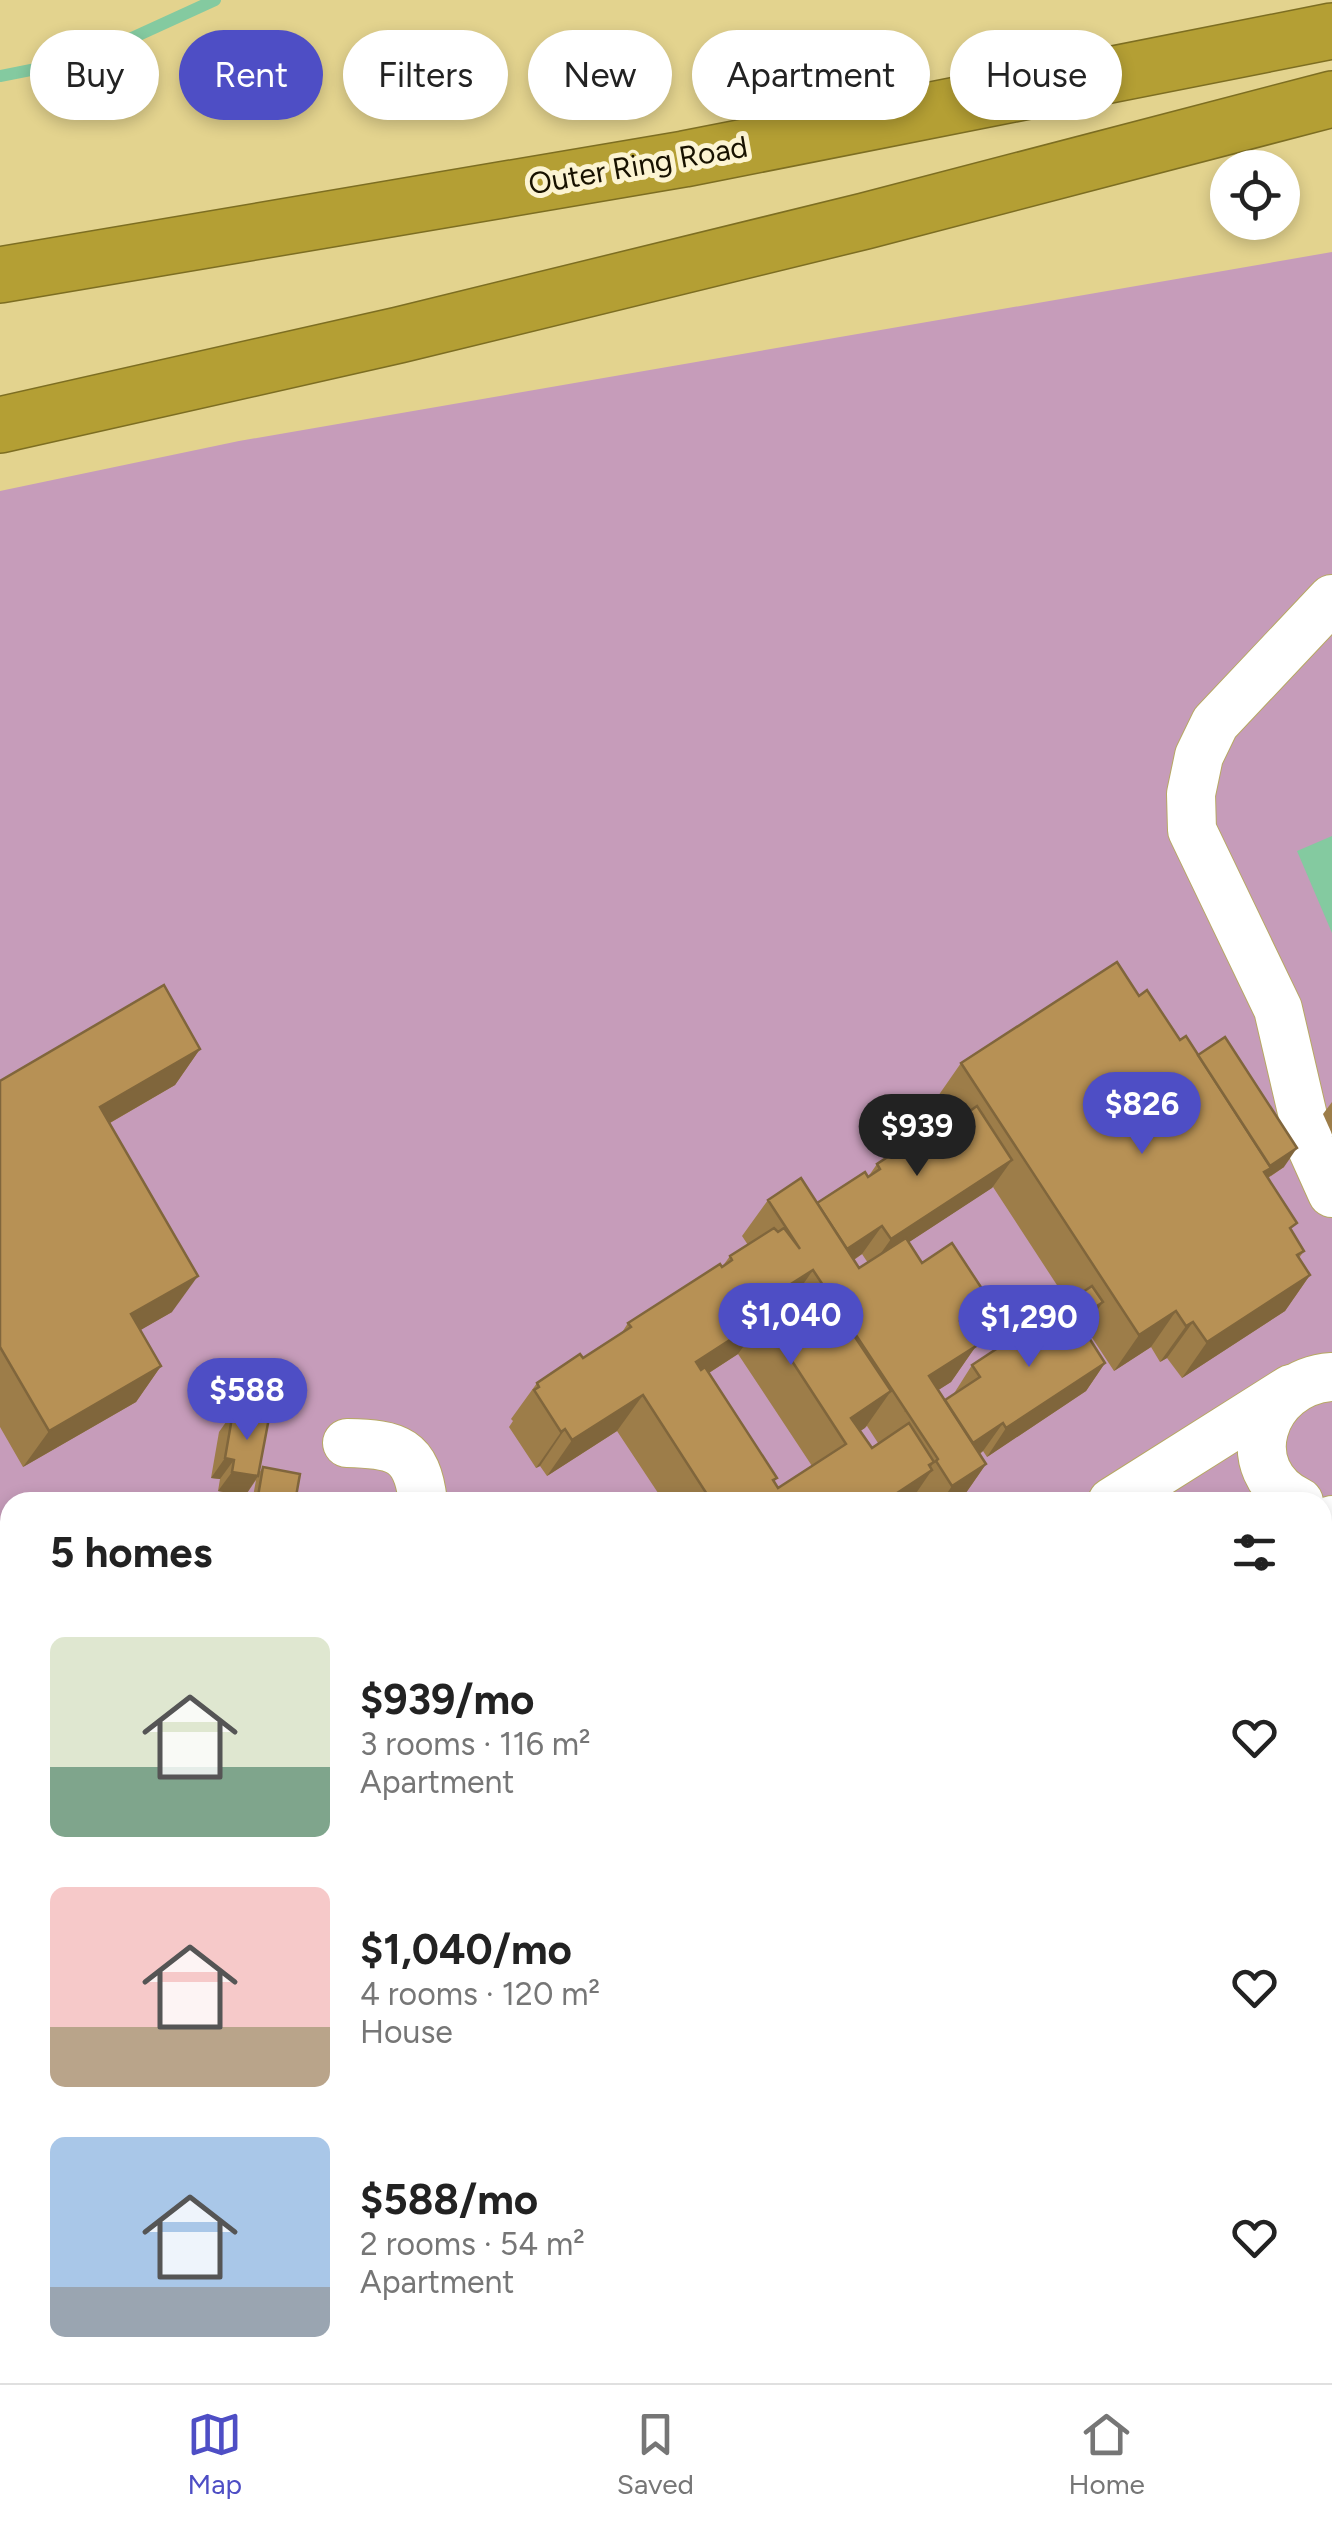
<!DOCTYPE html>
<html lang="en">
<head>
<meta charset="utf-8">
<style>
	:root { --surface:#fff; --page:#f6f6f6; --text:#222; --muted:#767676; --line:#e0e0e0; --accent:#4e4ec5 }
	body { margin:0; font-family:Figtree,sans-serif; background:var(--page); color:var(--text); height:100vh; display:flex; flex-direction:column; font-size:38px; white-space:nowrap }
	* { box-sizing:border-box; margin:0 }
	p { font-size:32px; color:var(--muted) }
	.icon { flex:none; width:55px; height:55px; fill:none; stroke:currentColor; stroke-width:2; stroke-linecap:round; stroke-linejoin:round }
	.map { position:relative; flex:1; overflow:hidden }
	.sheet { position:absolute; left:0px; top:1492px; width:1332px; height:892px; display:flex; flex-direction:column; background:var(--surface); border-radius:30px 30px 0 0; box-shadow:0 5px 15px #0003 }
	.sheet>* { flex:none }
	.top-card { position:absolute; left:30px; top:30px; width:1272px; height:90px; display:flex; gap:20px }
	.tools { position:absolute; left:1210px; top:150px; display:grid; gap:20px }
	.tools a { display:grid; place-items:center; width:90px; height:90px; border-radius:50%; background:var(--surface); box-shadow:0 5px 15px #0003; font-size:50px }
	.price { position:absolute; translate:-50% -85px; padding:0 22px; border-radius:35px; background:var(--accent); color:#fff; font-size:32px; line-height:65px; filter:drop-shadow(0 2px 5px #0008) }
	.price::after { content:''; position:absolute; left:50%; top:60px; width:30px; height:22px; margin-left:-15px; background:inherit; clip-path:polygon(0 0,100% 0,50% 100%) }
	.price.selected { background:#222; color:#fff }
	ul { padding:0; list-style:none }
	li { display:flex; align-items:center; gap:30px; height:250px; padding:0 50px }
	li span { display:grid; place-items:center; flex:none; width:280px; height:200px; border-radius:15px; color:#555 }
	li>.icon { margin-inline-start:auto }
	span .icon { width:120px; height:120px; fill:#fffc; stroke-width:1 }
	li b { font-size:42px }
	h2 { display:flex; justify-content:space-between; align-items:center; height:120px; padding:0 50px; font-size:42px }
	.tag { padding:0 35px; border-radius:45px; background:var(--surface); box-shadow:0 5px 15px #0003; font-size:35px; line-height:90px }
	.tag.selected { background:var(--accent); color:#fff }
	.dock { display:flex; justify-content:space-around; align-items:center; height:140px; border-top:2px solid var(--line); background:var(--surface); font-size:28px; color:var(--muted) }
	.dock a { display:grid; justify-items:center; gap:5px }
	.dock .selected { color:var(--accent) }
	.map>svg:first-child { display:block }
	.green { fill:#c69cba }
	.water { fill:#84caa0 }
	.lines { fill:none; stroke-linecap:round; stroke-linejoin:round }
	.stream { stroke:#84caa0; stroke-width:12 }
	.minor-casing { stroke:#b7a864; stroke-width:50 }
	.highway-casing { stroke:#7d6e22; stroke-width:58 }
	.minor { stroke:#fff; stroke-width:48 }
	.highway { stroke:#b49f34; stroke-width:55 }
	.wall { fill:#9d7d49; fill-rule:evenodd }
	.shaded-wall { fill:#80663c }
	.building { fill:#b79155; stroke:#80663c; stroke-width:2.5; fill-rule:evenodd }
	.labels { text-anchor:middle; dominant-baseline:central; stroke-width:10; stroke-linejoin:round; paint-order:stroke }
	.street-label { font-size:30px; fill:#181200; stroke:#fcf4d2 }
</style>
</head>
<body>
<div class="map">
<svg width="1332" height="2383" viewBox="0 0 1332 2383">
	<rect width="100%" height="100%" fill="#e3d38e"/>
	<polygon class="green" points="1332,252 1332,1637 1323,1642 1322,1502 10,1502 10,2375 87,2375 73,2383 0,2383 0,491 239,441"/>
	<polygon class="water" points="1332,836 1332,933 1297,851"/>
	<g class="lines">
		<g class="stream">
			<polyline points="0,76 86,59 215,0"/>
			<polyline points="1322,2040 1332,2035"/>
			<polyline points="768,2383 790,2375"/>
		</g>
		<g class="minor-casing">
			<g id="minor">
				<polyline points="1332,599 1215,723 1199,756 1191,794 1192,830 1278,1009 1309,1142 1332,1193"/>
				<path d="M347 1443C397 1444 417 1449 423 1502"/>
				<polyline points="1112,1502 1291,1389"/>
				<path d="M1299 1502C1234 1471 1260 1382 1332 1377"/>
				<polyline points="1322,1526 1332,1520"/>
				<polyline points="0,1627 10,1621"/>
				<polyline points="1322,2216 1332,2221"/>
				<polyline points="147,2383 153,2375"/>
				<polyline points="200,2383 207,2375"/>
				<polyline points="393,2383 400,2375"/>
			</g>
		</g>
		<g class="highway-casing">
			<g id="highway">
				<polyline points="0,275 684,159 1332,31"/>
				<polyline points="0,425 399,335 865,221 1332,99"/>
			</g>
		</g>
		<use href="#minor" class="minor"/>
		<use href="#highway" class="highway"/>
	</g>
	<g class="wall">
		<path d="M1139 996 1180 1040 1198 1055 1284 1167 1268 1178 1292 1231 1304 1251 1299 1258 1310 1275 1285 1311 1182 1378 1167 1358 1160 1362 1151 1347 1114 1371 1085 1327 1084 1329 1105 1363 1086 1391 987 1457 983 1451 980 1454 986 1464 961 1500 958 1502H914L912 1499 910 1502H664L617 1431 547 1476 540 1466 536 1468 509 1427 513 1421 511 1419 537 1383 583 1358 621 1334 628 1323 722 1267 730 1256 748 1245 742 1236 768 1200 817 1203 868 1177 877 1164 948 1118 936 1099 961 1063ZM993 1187 1068 1302 972 1365 953 1395 945 1400 938 1390 951 1382 976 1346 968 1333 990 1301 922 1263 909 1242ZM862 1254 868 1263 859 1268 854 1260ZM788 1306 795 1316 791 1318 784 1308ZM738 1354 812 1466 778 1488 774 1482 777 1478 709 1373ZM867 1426 878 1443 872 1448 860 1431Z"/>
		<polygon points="200,1049 175,1085 110,1123 172,1312 140,1330 161,1366 136,1402 23,1467 0,1427 0,1081"/>
		<polygon points="1332,1102 1332,1134 1323,1114"/>
		<polygon points="233,1412 259,1473 263,1467 295,1502 252,1502 256,1480 245,1496 218,1491 220,1479 211,1478 219,1432"/>
	</g>
	<g class="shaded-wall">
		<polygon points="200,1049 175,1085 75,1143 100,1107"/>
		<polygon points="1297,1148 1284,1167 1261,1182 1257,1174"/>
		<polygon points="1012,1160 992,1188 871,1267 891,1239"/>
		<polygon points="882,1226 862,1254 821,1281 840,1253"/>
		<polygon points="813,1270 788,1306 765,1320 764,1318 738,1354 670,1398 696,1362 775,1294"/>
		<polygon points="1310,1275 1285,1311 1182,1378 1207,1342"/>
		<polygon points="198,1276 172,1312 106,1350 131,1314"/>
		<polygon points="990,1301 965,1337 960,1321"/>
		<polygon points="1103,1302 1083,1330 1077,1319"/>
		<polygon points="1176,1311 1151,1347 1114,1371 1139,1335"/>
		<polygon points="1193,1322 1167,1358 1160,1362 1186,1326"/>
		<polygon points="976,1346 951,1382 904,1412 929,1376"/>
		<polygon points="1105,1363 1086,1391 987,1457 1006,1428"/>
		<polygon points="161,1366 136,1402 23,1467 49,1431"/>
		<polygon points="891,1391 865,1428 845,1441 851,1418"/>
		<polygon points="643,1395 617,1431 547,1476 572,1440"/>
		<polygon points="1003,1423 983,1451 947,1475 967,1447"/>
		<polygon points="565,1429 540,1466 536,1468 561,1432"/>
		<polygon points="225,1458 234,1460 220,1479 211,1478"/>
		<polygon points="934,1462 925,1475 932,1470 910,1502 885,1502"/>
		<polygon points="986,1464 961,1500 958,1502 941,1502 952,1486"/>
		<polygon points="232,1472 258,1476 245,1496 218,1491"/>
	</g>
	<g class="building">
		<polygon points="1117,962 1139,996 1147,990 1180,1040 1186,1036 1271,1168 1264,1172 1297,1223 1290,1228 1304,1251 1297,1255 1310,1275 1207,1342 1193,1322 1186,1326 1176,1311 1139,1335 961,1063"/>
		<polygon points="164,985 200,1049 100,1107 198,1276 131,1314 161,1366 49,1431 0,1347 0,1081"/>
		<polygon points="1225,1037 1297,1148 1270,1166 1198,1055"/>
		<polygon points="977,1106 1012,1160 891,1239 882,1226 847,1249 817,1203 865,1172 868,1177 880,1169 877,1164 963,1108 967,1113"/>
		<path d="M801 1178 859 1268 906 1238 922 1263 952 1243 990 1301 960 1321 976 1346 929 1376 986 1464 952 1486 936 1461 938 1459 813 1270 775 1294 791 1318 827 1295 891 1391 851 1418 872 1448 909 1423 934 1462 929 1465 932 1470 888 1499 885 1495 876 1502H712L643 1395 572 1440 565 1429 561 1432 534 1390 539 1387 537 1383 580 1354 583 1358 631 1327 628 1323 720 1264 722 1267 732 1260 730 1256 774 1228 778 1232 784 1228 800 1249 768 1200ZM764 1318 846 1444 778 1488 773 1480 777 1478 705 1367 701 1370 696 1362Z"/>
		<polygon points="1092,1286 1103,1302 1077,1319 1105,1363 1006,1428 1003,1423 973,1443 945,1400 980,1377 972,1365"/>
		<polygon points="233,1412 269,1418 258,1476 232,1472 234,1460 225,1458"/>
		<polygon points="263,1467 300,1474 295,1502 257,1502"/>
	</g>
	<g class="labels">
		<g class="street-label">
			<text transform="translate(638 165) rotate(-10)">Outer Ring Road</text>
		</g>
	</g>
</svg>
<div class="tools">
<a><svg class="icon" aria-label="locate" viewBox="0 0 24 24"><circle cx="12" cy="12" r="6"/><path d="M12 2v4M12 18v4M2 12h4M18 12h4"/></svg></a>
</div>
<b class="price" style="left:1142px;top:1157px">$826</b>
<b class="price selected" style="left:917px;top:1179px">$939</b>
<b class="price" style="left:791px;top:1368px">$1,040</b>
<b class="price" style="left:1029px;top:1370px">$1,290</b>
<b class="price" style="left:247px;top:1443px">$588</b>
<div class="top-card">
<a class="tag">Buy</a>
<a class="tag selected">Rent</a>
<a class="tag">Filters</a>
<a class="tag">New</a>
<a class="tag">Apartment</a>
<a class="tag">House</a>
</div>
<section class="sheet">
<h2>5 homes<svg class="icon" aria-label="filters" viewBox="0 0 24 24"><path d="M4 7h16M4 17h16"/><circle cx="9" cy="7" r="2"/><circle cx="15" cy="17" r="2"/></svg></h2>
<ul>
<li><span style="background:linear-gradient(#dfe7d0 65%,#7fa58c 0)"><svg class="icon" aria-label="home" viewBox="0 0 24 24"><path d="M3 11l9-7 9 7M6 9v11h12V9"/></svg></span><div><b>$939/mo</b><p>3 rooms · 116 m²</p><p>Apartment</p></div><svg class="icon" aria-label="heart" viewBox="0 0 24 24"><path d="M12 20l-8-8c-3-5 5-10 8-4 3-6 11-1 8 4z"/></svg></li>
<li><span style="background:linear-gradient(#f6c9c9 70%,#b9a48a 0)"><svg class="icon" aria-label="home" viewBox="0 0 24 24"><path d="M3 11l9-7 9 7M6 9v11h12V9"/></svg></span><div><b>$1,040/mo</b><p>4 rooms · 120 m²</p><p>House</p></div><svg class="icon" aria-label="heart" viewBox="0 0 24 24"><path d="M12 20l-8-8c-3-5 5-10 8-4 3-6 11-1 8 4z"/></svg></li>
<li><span style="background:linear-gradient(#a9c7e8 75%,#9aa5b1 0)"><svg class="icon" aria-label="home" viewBox="0 0 24 24"><path d="M3 11l9-7 9 7M6 9v11h12V9"/></svg></span><div><b>$588/mo</b><p>2 rooms · 54 m²</p><p>Apartment</p></div><svg class="icon" aria-label="heart" viewBox="0 0 24 24"><path d="M12 20l-8-8c-3-5 5-10 8-4 3-6 11-1 8 4z"/></svg></li>
</ul>
</section>
</div>
<nav class="dock">
<a class="selected"><svg class="icon" aria-label="map" viewBox="0 0 24 24"><path d="M3 6l6-2 6 2 6-2v14l-6 2-6-2-6 2zM9 4v14M15 6v14"/></svg>Map</a>
<a><svg class="icon" aria-label="saved" viewBox="0 0 24 24"><path d="M7 4h10v16l-5-4-5 4z"/></svg>Saved</a>
<a><svg class="icon" aria-label="home" viewBox="0 0 24 24"><path d="M3 11l9-7 9 7M6 9v11h12V9"/></svg>Home</a>
</nav>
</body>
</html>
